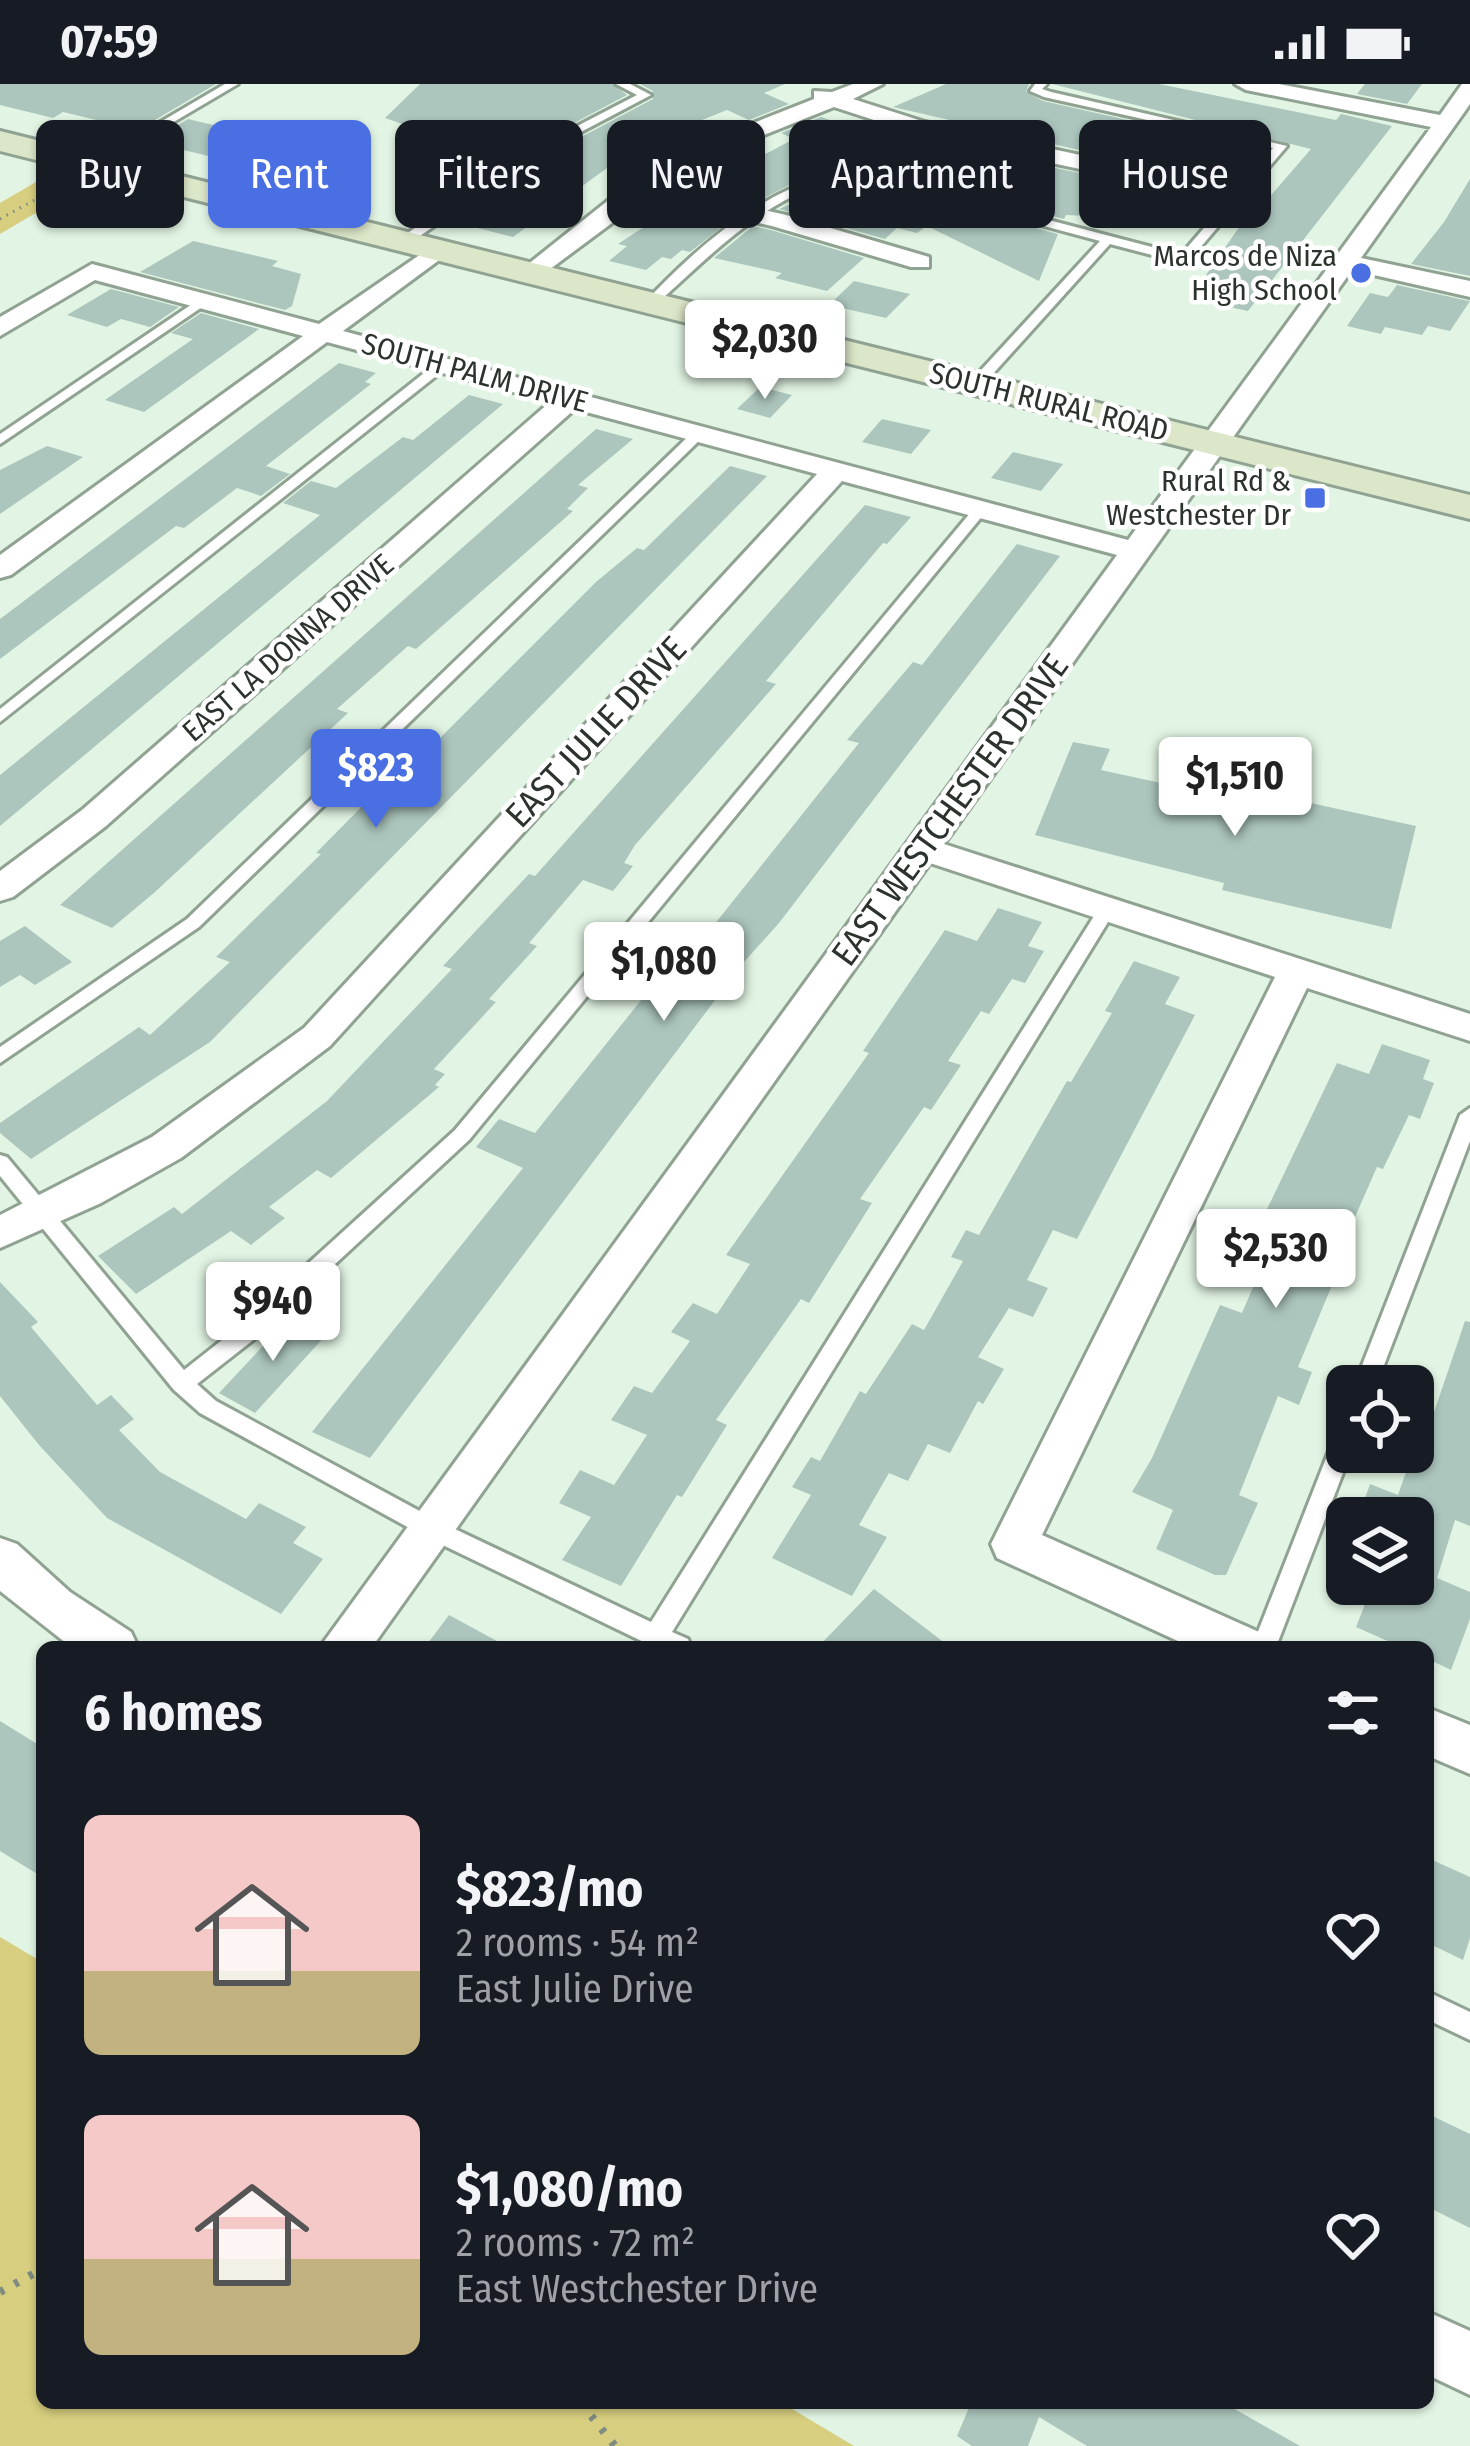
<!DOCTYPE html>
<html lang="en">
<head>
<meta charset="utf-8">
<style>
	:root { --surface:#171b24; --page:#20242c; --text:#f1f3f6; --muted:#9ea1a6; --accent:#4a6fe2 }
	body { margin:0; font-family:"Fira Sans Condensed",sans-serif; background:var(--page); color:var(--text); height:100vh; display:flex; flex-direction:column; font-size:45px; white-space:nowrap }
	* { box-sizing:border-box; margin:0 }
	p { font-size:39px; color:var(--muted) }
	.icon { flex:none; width:66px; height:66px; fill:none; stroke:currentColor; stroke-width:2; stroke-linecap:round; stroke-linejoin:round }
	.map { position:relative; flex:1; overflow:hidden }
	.side { position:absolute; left:36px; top:1557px; width:1398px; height:768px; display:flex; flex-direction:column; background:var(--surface); border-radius:18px; box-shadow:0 3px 9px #0004 }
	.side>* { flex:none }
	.top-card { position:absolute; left:36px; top:36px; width:1398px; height:108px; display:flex; gap:24px }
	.tools { position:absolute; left:1326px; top:1281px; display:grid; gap:24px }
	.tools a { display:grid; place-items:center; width:108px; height:108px; border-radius:18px; background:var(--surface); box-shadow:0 3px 9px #0004; font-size:60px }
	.price { position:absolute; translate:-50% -102px; padding:0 27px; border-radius:12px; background:#fff; color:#222; font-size:39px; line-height:78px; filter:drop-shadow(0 3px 6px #0008) }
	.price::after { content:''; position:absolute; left:50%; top:72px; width:36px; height:27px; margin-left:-18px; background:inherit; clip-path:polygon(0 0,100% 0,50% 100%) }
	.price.current { background:var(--accent); color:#fff }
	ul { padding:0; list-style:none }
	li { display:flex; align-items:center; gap:36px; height:300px; padding:0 48px }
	li span { display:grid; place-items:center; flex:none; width:336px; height:240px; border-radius:18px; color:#555 }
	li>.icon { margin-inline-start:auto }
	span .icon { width:144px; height:144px; fill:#fffc; stroke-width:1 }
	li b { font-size:51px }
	h2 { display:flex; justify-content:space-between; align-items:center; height:144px; padding:0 48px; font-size:51px }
	.pill { padding:0 42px; border-radius:18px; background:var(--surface); box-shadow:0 3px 9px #0004; font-size:42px; line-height:108px }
	.pill.current { background:var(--accent); color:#fff }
	.status { display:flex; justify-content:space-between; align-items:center; height:84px; padding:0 60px; background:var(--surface); direction:ltr }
	.status svg { height:33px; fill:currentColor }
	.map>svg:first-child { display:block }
	.green { fill:#d7ce7f }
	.building { fill:#acc6bd }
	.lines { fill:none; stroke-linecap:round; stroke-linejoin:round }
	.lane-casing { stroke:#90a292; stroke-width:6 }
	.street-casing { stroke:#90a292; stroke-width:6 }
	.secondary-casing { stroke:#90a292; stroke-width:6 }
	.path-far1 { stroke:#7f8c81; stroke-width:3; stroke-dasharray:1.5 6; stroke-linecap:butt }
	.path { stroke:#7f8c81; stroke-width:8; stroke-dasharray:4.5 12; stroke-linecap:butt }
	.lane { fill:#fff; fill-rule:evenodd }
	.street { fill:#fff; fill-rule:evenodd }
	.secondary { fill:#dce6c8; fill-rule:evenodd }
	.poi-dot { fill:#4a6fe2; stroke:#fff; stroke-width:4.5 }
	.labels { text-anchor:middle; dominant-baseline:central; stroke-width:9; stroke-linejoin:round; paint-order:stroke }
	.far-poi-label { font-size:30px; fill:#2c332d; stroke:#fff; text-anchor:end }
	.far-street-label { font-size:30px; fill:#2c332d; stroke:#fff }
	.street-label { font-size:36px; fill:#2c332d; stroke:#fff }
</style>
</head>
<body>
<div class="status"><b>07:59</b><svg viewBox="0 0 49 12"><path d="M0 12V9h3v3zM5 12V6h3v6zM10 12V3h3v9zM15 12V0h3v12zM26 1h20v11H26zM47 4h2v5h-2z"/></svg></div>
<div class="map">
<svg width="1470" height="2362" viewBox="0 0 1470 2362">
	<rect width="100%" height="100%" fill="#e2f5e4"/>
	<g class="green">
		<polygon points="41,95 78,104 0,150 0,119"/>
		<polygon points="0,1853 42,1878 42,2319 782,2319 854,2362 0,2362"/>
	</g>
	<g class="building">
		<polygon points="0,0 216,0 138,46 63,28 53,34 0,21"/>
		<polygon points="420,0 612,0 627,11 527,64 458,39 431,50 385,34"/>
		<polygon points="640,0 785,0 764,9 789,20 749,36 727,26 682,44 611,81 513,153 477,144 490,134 483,133 564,76 547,71 653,15 653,7"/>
		<polygon points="946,0 1029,0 1026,8 1043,17 1239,61 1171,85 1232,105 1211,128 1148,107 1149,135 1066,131 1064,135 859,82 795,98 755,119 697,106 794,55 781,49 821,33 853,44 865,38 919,55 1112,96 1128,86 1114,74 893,23"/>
		<polygon points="1052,0 1159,0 1336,36 1341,30 1392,42 1248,227 1197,216 1207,203 1199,201 1242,139 1231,135 1251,111 1267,116 1311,65"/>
		<polygon points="1365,0 1422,0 1407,20 1357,10"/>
		<polygon points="188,35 284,58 246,81 171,63 171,45"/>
		<polygon points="1470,95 1470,192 1411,180 1444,138"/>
		<polygon points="858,97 1058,150 1039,197 927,142 917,149 897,144 885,155 779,125 829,103"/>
		<polygon points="673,124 729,137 690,168 682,166 671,175 662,173 646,186 609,177 627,162 618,160"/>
		<polygon points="753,142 771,146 864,174 827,207 775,194 782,189 714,174"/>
		<polygon points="193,157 278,177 272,182 301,190 292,222 285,226 140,188"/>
		<polygon points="854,197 910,210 886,234 829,221"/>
		<polygon points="1397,201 1469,217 1470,217 1450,247 1428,242 1422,251 1385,243 1381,250 1347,242 1370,209 1388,213"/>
		<polygon points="111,205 179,223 150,243 121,235 107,243 67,231"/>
		<polygon points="201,229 259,245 144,328 105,316 193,255 171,249"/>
		<polygon points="339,279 376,289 365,298 371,300 266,382 290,390 261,412 237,404 184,444 176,442 0,575 0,535"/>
		<polygon points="760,303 792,311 770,334 737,325"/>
		<polygon points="469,311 503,320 0,742 0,691 320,431 283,419 311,397 336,404 403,353 413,356"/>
		<polygon points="882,335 931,346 911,370 862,358"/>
		<polygon points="596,345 633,355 578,401 588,404 567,425 573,427 416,565 408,562 337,625 348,629 155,808 112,844 60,821"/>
		<polygon points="47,362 83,373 0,430 0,386"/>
		<polygon points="1013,368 1063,380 1041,407 991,394"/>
		<polygon points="730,382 767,392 210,958 31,1075 0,1049 0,1039 139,943 150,951 230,878 216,873 321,770 316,769 400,684 408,686 596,498 637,464 644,466"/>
		<polygon points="865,421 911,433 887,460 883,459 766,597 776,600 635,761 624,779 633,782 613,807 583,796 529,859 537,862 489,915 496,918 434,985 445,990 435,1001 439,1003 331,1094 317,1086 269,1123 285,1134 251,1161 231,1147 136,1210 98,1172 174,1123 182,1130 327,1017 452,885 443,882 529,790 535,792"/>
		<polygon points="1017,460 1060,472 779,839 743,879 370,1374 312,1348 523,1084 476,1063 499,1035 535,1049 642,915 633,912 654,884 674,891 859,659 847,656 913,578 922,581"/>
		<polygon points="1073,658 1110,665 1101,686 1239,716 1247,694 1286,702 1283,713 1416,742 1391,845 1222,806 1224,799 1035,751"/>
		<polygon points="998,824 1042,838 1028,862 1044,867 1025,899 1012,895 989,930 981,927 948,977 961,981 931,1026 924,1023 860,1115 872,1119 809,1219 801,1215 716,1336 727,1341 682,1413 677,1411 621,1502 562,1476 591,1433 559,1419 580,1386 614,1401 647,1351 611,1336 634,1302 652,1309 690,1257 671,1248 693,1219 717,1230 750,1180 726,1171 869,969 863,967 945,846 977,857"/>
		<polygon points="25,842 72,878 35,901 20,891 0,903 0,857"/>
		<polygon points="1134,877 1180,893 1165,920 1195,931 1077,1155 1053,1146 1027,1196 1048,1204 1033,1233 1009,1224 978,1273 1004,1285 983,1320 978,1317 950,1369 928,1360 908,1397 889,1389 859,1441 887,1453 852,1512 772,1474 811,1411 792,1403 811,1373 820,1377 860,1307 866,1310 912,1240 924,1246 963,1177 951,1173 966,1146 979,1151 1067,997 1071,998 1112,929 1105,927"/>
		<polygon points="1382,960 1430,976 1423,995 1434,999 1420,1035 1409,1031 1383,1085 1377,1083 1340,1167 1345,1170 1298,1283 1312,1288 1299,1321 1278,1312 1239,1411 1258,1419 1226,1491 1215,1491 1156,1465 1173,1426 1132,1408 1152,1374 1220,1221 1242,1229 1266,1173 1247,1167 1337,979 1369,990"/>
		<polygon points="0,1198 38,1238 31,1243 97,1321 111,1311 134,1335 119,1346 160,1388 246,1435 259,1419 306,1443 293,1459 323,1475 281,1530 107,1434 39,1361 0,1312"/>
		<polygon points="292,1231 327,1250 255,1329 219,1309"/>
		<polygon points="1465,1237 1470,1238 1470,1442 1455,1436 1437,1494 1470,1508 1470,1535 1451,1586 1428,1575 1428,1563 1401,1563 1356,1543 1373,1500 1413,1500 1413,1434 1358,1434 1370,1400 1398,1411 1413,1368 1413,1333 1430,1340"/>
		<polygon points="874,1505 950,1563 818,1563"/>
		<polygon points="449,1531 508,1563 425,1563"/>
		<polygon points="0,1637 42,1663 42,1793 0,1767"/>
		<polygon points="1428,1774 1470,1793 1470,1854 1463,1876 1428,1859"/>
		<polygon points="1428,2030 1470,2050 1470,2144 1428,2123"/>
		<polygon points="971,2319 1224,2319 1300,2362 1087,2362 1039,2333 1028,2362 972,2362 957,2352"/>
	</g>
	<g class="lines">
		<g class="lane-casing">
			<g id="lane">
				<polygon points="225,0 238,0 99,82 89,80"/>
				<polygon points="616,0 630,0 651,11 541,69 408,160 400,160 400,154 533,65 637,11"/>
				<path d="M1035 0H1047L1042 5 1051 8 1287 62 1193 172 1171 176 1110 160 981 303H971V297L1100 157 858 92C774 102 714 169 654 222L644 219C701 159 773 95 858 86L1171 168 1185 166 1273 64 1044 13 1030 7Z"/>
				<polygon points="201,214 211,217 0,360 0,350"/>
				<polygon points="438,278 450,281 0,638 0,625"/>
				<polygon points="694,347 706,350 199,843 0,979 0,963 187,835"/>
				<polygon points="976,422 988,425 469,1056 252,1257 197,1300 216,1317 438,1437 651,1538 1101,821 1113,821 1116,825 672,1548 688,1555 691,1563 654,1563 422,1451 200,1329 174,1306 0,1092 0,1071 7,1073 184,1286 236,1245 455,1046"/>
				<polygon points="1470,1024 1470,1057 1376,1302 1354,1302 1460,1031"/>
				<polygon points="1347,1340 1347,1368 1351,1368 1276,1563 1252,1563 1336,1349 1339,1342"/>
				<polygon points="1428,1908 1470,1928 1470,1956 1428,1936"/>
			</g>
		</g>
		<g class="street-casing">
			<g id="street">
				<polygon points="853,0 883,0 853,15 925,38 1113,78 1124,85 1113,92 920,51 834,23 691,80 661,102 786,131 929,173 929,183 911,183 772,142 647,113 538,194 520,194 517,189 630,99 675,70 814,15 814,7 832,8"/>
				<polygon points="1235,0 1279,0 1440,31 1462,0 1470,0 1470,20 1361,174 1470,197 1470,213 1352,186 944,760 1470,930 1470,957 1307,904 1042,1451 1259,1548 1266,1563 1191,1563 997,1474 991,1460 1275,893 930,779 372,1563 320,1563 1117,471 842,397 330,962 181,1074 101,1119 0,1164 0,1131 152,1053 304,944 817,390 575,325 106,742 13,813 0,817 0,787 82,726 550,318 327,258 11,491 0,494 0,471 303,252 95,196 0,252 0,233 92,180 319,240 437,159 449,166 446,171 343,247 1128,456 1431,43 1246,6"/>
				<polygon points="0,1454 17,1460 70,1508 131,1548 138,1563 71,1563 0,1507"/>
				<polygon points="1428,1624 1470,1641 1470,1690 1428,1672"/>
				<polygon points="1428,2228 1470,2247 1470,2311 1428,2291"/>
			</g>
		</g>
		<g class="secondary-casing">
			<polygon id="secondary" points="0,47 1470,411 1470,435 0,67"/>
		</g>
		<polyline class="path-far1" points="0,135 60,102"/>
		<g class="path">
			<polyline points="0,2208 42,2185"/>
			<polyline points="581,2319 615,2362"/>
		</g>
		<use href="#lane" class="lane"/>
		<use href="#street" class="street"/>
		<use href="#secondary" class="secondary"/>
	</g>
	<g class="poi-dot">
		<circle cx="1361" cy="189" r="12"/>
		<rect x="1303" y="402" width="24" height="24" rx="6"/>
	</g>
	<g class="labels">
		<g class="far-poi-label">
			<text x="1337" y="172">Marcos de Niza<tspan x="1337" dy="34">High School</tspan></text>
			<text x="1291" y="397">Rural Rd &amp;<tspan x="1291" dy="34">Westchester Dr</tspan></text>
		</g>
		<g class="far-street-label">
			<text transform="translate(475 289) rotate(15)">SOUTH PALM DRIVE</text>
			<text transform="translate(1049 318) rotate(14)">SOUTH RURAL ROAD</text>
			<text transform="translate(288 564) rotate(-41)">EAST LA DONNA DRIVE</text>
		</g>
		<g class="street-label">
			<text transform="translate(596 648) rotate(-47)">EAST JULIE DRIVE</text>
			<text transform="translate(950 726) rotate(-54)">EAST WESTCHESTER DRIVE</text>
		</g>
	</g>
</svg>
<div class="tools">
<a><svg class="icon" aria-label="locate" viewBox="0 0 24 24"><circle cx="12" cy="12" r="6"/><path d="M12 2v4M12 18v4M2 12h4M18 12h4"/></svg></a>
<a><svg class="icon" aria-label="layers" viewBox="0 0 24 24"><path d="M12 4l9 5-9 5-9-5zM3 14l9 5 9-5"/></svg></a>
</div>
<b class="price" style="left:765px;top:318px">$2,030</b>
<b class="price current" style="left:376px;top:747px">$823</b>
<b class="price" style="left:1235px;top:755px">$1,510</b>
<b class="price" style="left:664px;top:940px">$1,080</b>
<b class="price" style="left:1276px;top:1227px">$2,530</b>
<b class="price" style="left:273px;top:1280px">$940</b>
<div class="top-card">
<a class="pill">Buy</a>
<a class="pill current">Rent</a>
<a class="pill">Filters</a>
<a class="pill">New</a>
<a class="pill">Apartment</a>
<a class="pill">House</a>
</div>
<section class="side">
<h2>6 homes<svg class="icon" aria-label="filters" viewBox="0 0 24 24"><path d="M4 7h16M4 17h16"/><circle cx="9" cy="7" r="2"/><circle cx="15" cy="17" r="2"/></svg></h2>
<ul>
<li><span style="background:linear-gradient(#f6c9c9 65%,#c2b280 0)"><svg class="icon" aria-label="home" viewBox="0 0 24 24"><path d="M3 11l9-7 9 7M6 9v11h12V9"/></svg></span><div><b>$823/mo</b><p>2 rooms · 54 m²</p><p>East Julie Drive</p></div><svg class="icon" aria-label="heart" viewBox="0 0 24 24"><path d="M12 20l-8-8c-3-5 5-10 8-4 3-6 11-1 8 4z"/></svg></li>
<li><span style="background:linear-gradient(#f6c9c9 60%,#c2b280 0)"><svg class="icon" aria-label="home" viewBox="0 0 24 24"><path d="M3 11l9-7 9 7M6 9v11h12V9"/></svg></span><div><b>$1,080/mo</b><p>2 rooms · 72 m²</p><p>East Westchester Drive</p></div><svg class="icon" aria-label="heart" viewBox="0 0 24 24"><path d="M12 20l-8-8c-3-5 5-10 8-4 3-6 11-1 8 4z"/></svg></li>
</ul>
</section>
</div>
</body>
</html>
